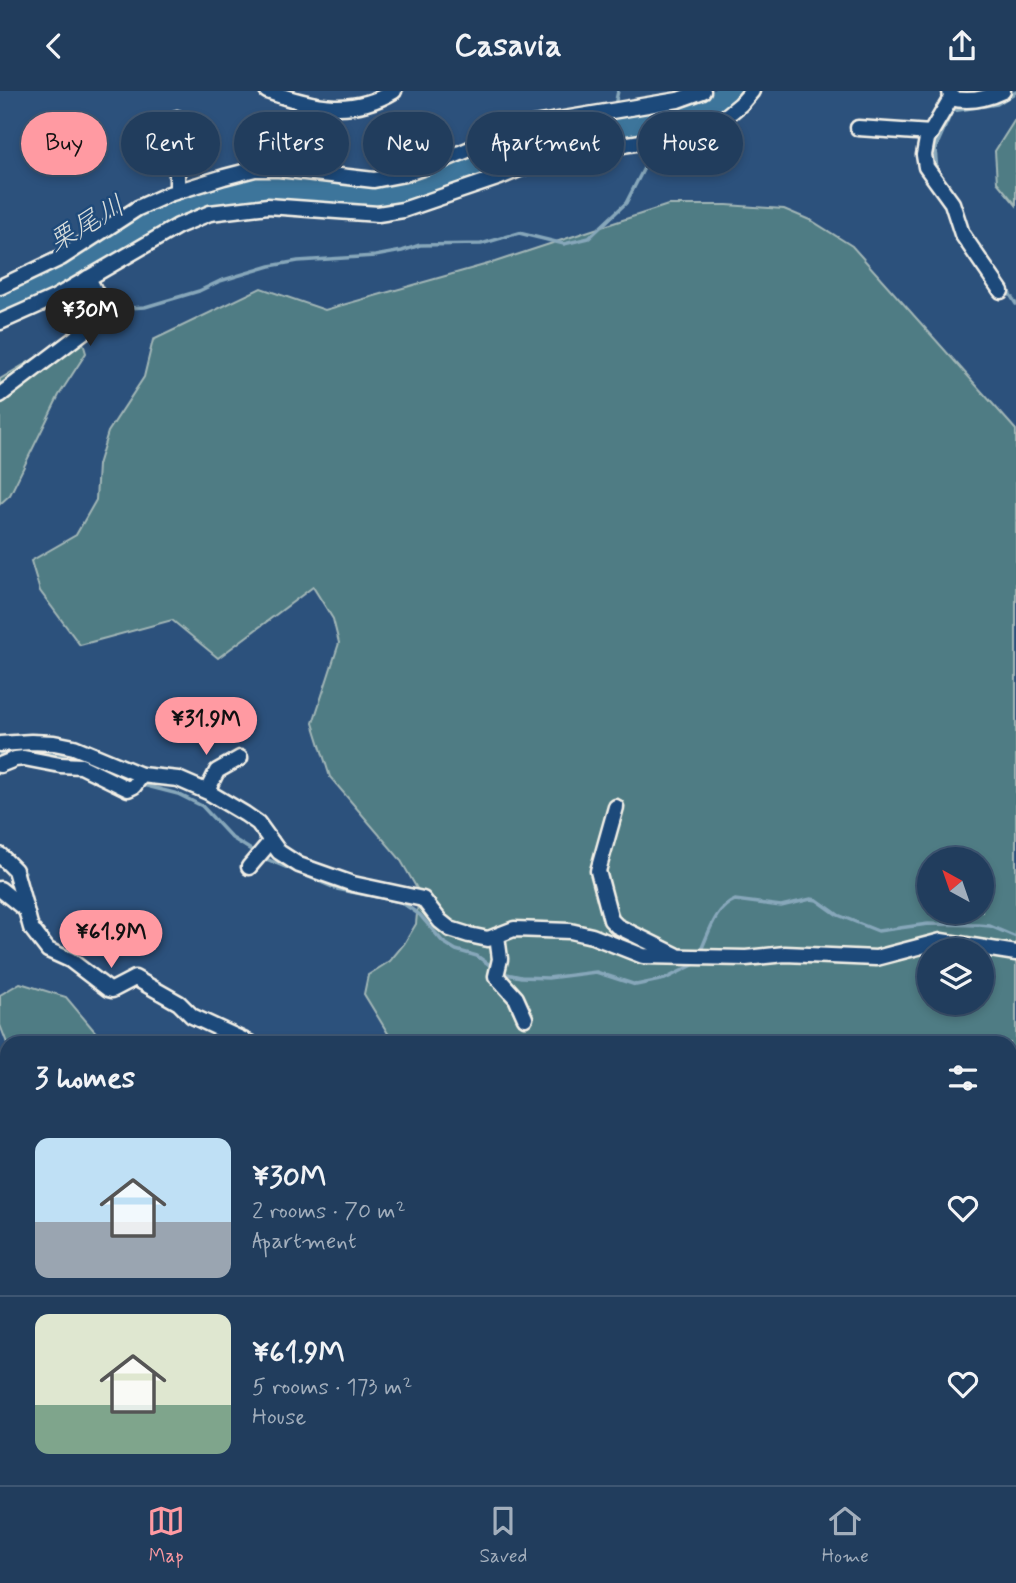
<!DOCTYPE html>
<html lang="en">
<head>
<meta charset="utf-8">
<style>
	:root { --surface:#213d5d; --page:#2d4866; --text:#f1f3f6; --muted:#a2aebc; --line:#3e5672; --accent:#ff9aa2 }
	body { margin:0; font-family:Mynerve,"Klee One",sans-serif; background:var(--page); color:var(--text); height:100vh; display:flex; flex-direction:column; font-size:26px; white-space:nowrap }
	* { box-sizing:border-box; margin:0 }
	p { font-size:23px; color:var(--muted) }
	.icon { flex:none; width:38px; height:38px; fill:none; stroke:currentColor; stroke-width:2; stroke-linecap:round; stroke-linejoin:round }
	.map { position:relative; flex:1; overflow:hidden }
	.sheet { position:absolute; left:0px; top:945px; width:1017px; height:450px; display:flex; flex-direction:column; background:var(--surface); border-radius:21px 21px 0 0; box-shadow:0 4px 10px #0003,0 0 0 2px var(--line) }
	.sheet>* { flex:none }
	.hud { position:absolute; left:21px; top:21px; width:975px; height:63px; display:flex; gap:14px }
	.needle { width:46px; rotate:320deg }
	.controls { position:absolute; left:917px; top:756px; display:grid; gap:14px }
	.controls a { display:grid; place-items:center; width:77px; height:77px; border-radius:50%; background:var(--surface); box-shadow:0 4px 10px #0003,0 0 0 2px var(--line); font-size:35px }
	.price { position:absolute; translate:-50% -60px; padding:0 16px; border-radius:24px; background:var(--accent); color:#111; font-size:23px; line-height:46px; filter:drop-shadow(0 2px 4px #0008) }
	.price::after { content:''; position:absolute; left:50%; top:42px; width:21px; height:16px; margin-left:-10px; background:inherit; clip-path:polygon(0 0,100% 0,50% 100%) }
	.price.current { background:#222; color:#fff }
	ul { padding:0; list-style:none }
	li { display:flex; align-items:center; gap:21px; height:175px; padding:0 35px }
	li+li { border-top:2px solid var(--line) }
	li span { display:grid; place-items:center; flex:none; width:196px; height:140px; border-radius:14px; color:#555 }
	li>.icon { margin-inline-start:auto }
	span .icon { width:84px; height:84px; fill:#fffc; stroke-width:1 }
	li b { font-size:30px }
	h2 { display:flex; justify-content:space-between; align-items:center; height:84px; padding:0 35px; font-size:30px }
	.chip { padding:0 24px; border-radius:32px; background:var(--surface); box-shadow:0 4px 10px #0003,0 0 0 2px var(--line); font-size:24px; line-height:63px }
	.chip.current { background:var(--accent); color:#111 }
	header { display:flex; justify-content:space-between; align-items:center; height:91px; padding:0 35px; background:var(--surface); font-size:32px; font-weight:700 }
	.menu { display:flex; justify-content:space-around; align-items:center; height:98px; border-top:2px solid var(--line); background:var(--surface); font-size:19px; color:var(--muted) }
	.menu a { display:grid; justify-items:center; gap:4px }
	.menu .current { color:var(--accent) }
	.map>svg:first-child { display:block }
	.green { fill:#4f7b84; stroke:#a2b6b6; stroke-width:2; fill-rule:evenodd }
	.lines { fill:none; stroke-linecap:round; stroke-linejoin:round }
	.stream { stroke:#87a7ba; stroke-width:3.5 }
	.river { stroke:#3e759b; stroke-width:23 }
	.minor-casing { stroke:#f4f1e8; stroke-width:19 }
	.minor { stroke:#1f4a7a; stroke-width:14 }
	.labels { text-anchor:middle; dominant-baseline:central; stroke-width:5; stroke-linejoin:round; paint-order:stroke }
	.water-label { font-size:28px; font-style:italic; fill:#d9dedc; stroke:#1f4a7a }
</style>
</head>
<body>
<header><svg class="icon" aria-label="back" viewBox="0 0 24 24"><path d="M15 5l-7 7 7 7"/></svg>Casavia<svg class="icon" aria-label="share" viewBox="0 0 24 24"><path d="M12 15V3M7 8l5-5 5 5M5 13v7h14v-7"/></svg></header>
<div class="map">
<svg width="1016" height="1394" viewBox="0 0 1016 1394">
	<rect width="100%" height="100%" fill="#2c517c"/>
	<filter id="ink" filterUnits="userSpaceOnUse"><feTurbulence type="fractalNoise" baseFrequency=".0143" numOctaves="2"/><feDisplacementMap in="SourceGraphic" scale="14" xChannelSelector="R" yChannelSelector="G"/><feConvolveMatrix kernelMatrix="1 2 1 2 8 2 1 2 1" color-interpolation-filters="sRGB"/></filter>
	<g filter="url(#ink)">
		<g class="green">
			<polygon points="1016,27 1016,114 997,91 995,60"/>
			<path d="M668 114H727L784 118 812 130 852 155 1016 339V1394H147L160 1388H1010V952H399L389 944 364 903 368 884 390 870 404 853 416 833 419 801 400 768 330 686 313 632 339 552 333 528 313 496 218 567 172 529 80 554 40 500 31 470 76 444 96 409 98 374 108 341 144 286 153 249 261 197 325 219 495 171ZM929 768H982V821H929ZM929 859H982V912H929Z"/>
			<polygon points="81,245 86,262 59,304 10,404 0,413 0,288 62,251"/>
			<polygon points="20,892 66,906 97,943 98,952 7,952 0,934 0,904"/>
			<polygon points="7,1075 7,1252 0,1249 0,1079"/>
			<polygon points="31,1388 86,1388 89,1391 105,1394 37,1394"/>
		</g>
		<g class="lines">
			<g class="stream">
				<polyline points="960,2 983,0"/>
				<polyline points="615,14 618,0"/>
				<polyline points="937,80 935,58 952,20 997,13 1016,1"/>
				<polyline points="1006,197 1016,213"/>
				<polyline points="110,218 145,216 199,200 220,190 270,175 298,170 375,165 402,160 420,154 481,153 519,142 564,153 589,147 626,112 644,77 647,61"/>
				<polyline points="0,663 23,659 64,665 83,669 129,688"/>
				<polyline points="143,694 178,703 202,715 232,747 256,762"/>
				<polyline points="2,759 8,761 25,781"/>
				<polyline points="264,767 337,798 401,811 420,824 443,851 456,859 477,865 494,877"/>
				<path d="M701 859C709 842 715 817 735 809L781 815 811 808 817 809 838 824 878 840 928 833 979 834 990 835 1016 846"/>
				<polyline points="502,882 521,886 548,887 596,881 636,894 665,888 697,872"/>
			</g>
			<polyline class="river" points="0,213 46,193 177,116 212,104 247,98 287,96 380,105 431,93 465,81 507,61 547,49 708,19 730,0"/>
			<g class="minor-casing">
				<g id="minor">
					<path d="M267 0C312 16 351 26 394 0"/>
					<polyline points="950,0 951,7 927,48 924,64 926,76 952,112 962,143 1001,200"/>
					<path d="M951 7C969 12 986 8 1003 0"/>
					<polyline points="177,27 177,100"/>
					<polyline points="858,37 931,42"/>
					<polyline points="0,196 61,167 138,117 169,103 224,86 255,78 279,78 374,89 405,83 439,71 527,34 678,9 703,0"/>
					<polyline points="0,231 54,207 178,135 210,122 268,115 378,123 403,119 500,86 549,66 696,42 724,27 741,13 752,0"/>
					<polyline points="0,304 107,223 88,187"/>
					<polyline points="0,653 31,651 54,652 74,656 141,684 178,688 208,701 245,723 258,732 279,761 299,774 353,793 423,808 440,830 450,838 469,844 488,848 514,838 570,840 592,845 643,865 746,867 785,863 876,867 941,850 1016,862"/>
					<polyline points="0,674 15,668 24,667 60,674 81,675 128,698 134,695 142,684"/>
					<polyline points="207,700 217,680 240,667"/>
					<polyline points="616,716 598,780 611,829 617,835 676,864"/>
					<polyline points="0,764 15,779 31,837 48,859 70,869 108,898 112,899 135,887 179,912 192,925 250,952"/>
					<polyline points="249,776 271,750"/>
					<polyline points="0,798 26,819"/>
					<polyline points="497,845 500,868 496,885 516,907 525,927"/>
					<polyline points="660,1388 663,1394"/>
					<polyline points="677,1394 682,1388"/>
				</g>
			</g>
			<use href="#minor" class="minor"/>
		</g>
	</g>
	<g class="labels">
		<g class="water-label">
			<text transform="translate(87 134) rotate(-30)">栗尾川</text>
		</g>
	</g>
</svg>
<div class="controls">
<a><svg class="needle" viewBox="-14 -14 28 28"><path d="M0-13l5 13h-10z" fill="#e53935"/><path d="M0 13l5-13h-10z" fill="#a2aebc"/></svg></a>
<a><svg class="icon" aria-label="layers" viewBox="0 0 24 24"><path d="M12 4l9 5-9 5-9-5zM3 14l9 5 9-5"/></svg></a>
</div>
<b class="price current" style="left:90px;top:257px">¥30M</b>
<b class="price" style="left:206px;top:666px">¥31.9M</b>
<b class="price" style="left:111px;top:879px">¥61.9M</b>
<div class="hud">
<a class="chip current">Buy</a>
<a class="chip">Rent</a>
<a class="chip">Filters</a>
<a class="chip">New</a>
<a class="chip">Apartment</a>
<a class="chip">House</a>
</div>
<section class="sheet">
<h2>3 homes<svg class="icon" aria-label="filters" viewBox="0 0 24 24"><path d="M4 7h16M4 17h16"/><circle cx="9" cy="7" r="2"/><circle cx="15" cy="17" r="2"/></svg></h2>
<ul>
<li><span style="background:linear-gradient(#bfe0f5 60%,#9aa5b1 0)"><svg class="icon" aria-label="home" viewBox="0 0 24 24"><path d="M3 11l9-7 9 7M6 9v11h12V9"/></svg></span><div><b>¥30M</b><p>2 rooms · 70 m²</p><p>Apartment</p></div><svg class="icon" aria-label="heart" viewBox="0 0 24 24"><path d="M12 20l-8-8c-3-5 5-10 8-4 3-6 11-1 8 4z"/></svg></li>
<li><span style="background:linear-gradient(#dfe7d0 65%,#7fa58c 0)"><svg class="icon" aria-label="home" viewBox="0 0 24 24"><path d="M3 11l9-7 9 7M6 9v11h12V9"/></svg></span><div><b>¥61.9M</b><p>5 rooms · 173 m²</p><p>House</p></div><svg class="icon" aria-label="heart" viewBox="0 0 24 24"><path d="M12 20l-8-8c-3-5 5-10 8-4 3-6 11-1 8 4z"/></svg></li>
</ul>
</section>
</div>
<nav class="menu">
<a class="current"><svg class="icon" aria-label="map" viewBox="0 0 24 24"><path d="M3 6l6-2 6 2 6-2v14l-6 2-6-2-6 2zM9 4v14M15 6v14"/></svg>Map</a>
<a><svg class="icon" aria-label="saved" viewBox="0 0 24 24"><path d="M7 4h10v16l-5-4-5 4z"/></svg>Saved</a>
<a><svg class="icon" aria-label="home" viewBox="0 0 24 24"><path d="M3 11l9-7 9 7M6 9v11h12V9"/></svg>Home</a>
</nav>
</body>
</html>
